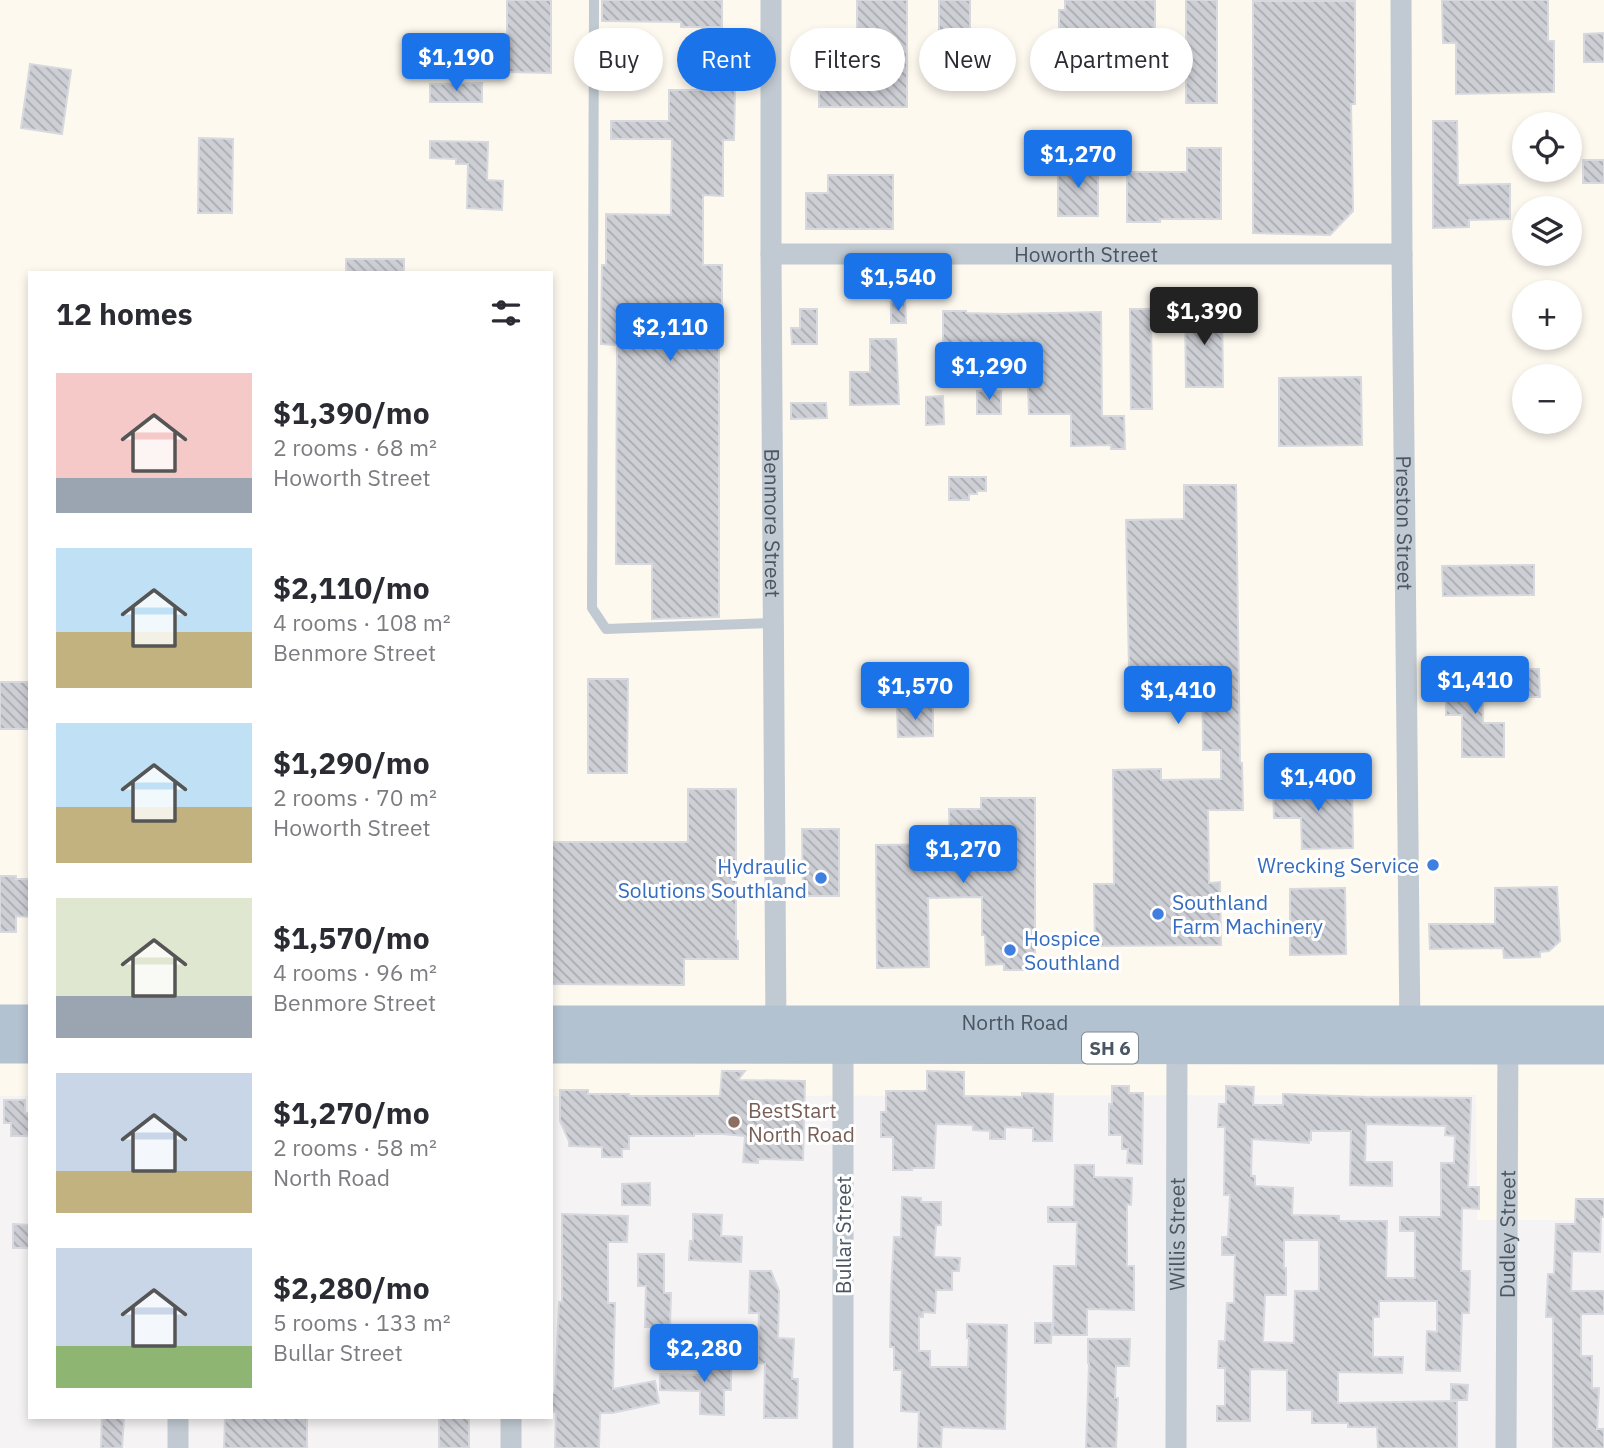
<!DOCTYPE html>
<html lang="en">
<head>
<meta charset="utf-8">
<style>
	:root { --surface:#fff; --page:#f2f2f3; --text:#2b2b33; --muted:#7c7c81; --accent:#1a73e8 }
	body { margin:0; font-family:"IBM Plex Sans",sans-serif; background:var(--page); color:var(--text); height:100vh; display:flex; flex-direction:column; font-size:26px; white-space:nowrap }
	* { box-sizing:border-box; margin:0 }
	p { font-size:23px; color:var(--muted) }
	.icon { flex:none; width:38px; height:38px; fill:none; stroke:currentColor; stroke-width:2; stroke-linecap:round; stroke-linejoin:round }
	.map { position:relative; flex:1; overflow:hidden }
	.drawer { position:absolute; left:28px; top:271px; width:525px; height:1148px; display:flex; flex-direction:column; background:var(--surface); border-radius:0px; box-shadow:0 4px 10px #0003 }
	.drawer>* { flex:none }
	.top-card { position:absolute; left:574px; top:28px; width:665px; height:63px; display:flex; gap:14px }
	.controls { position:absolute; left:1512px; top:112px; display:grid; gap:14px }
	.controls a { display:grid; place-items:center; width:70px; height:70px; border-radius:50%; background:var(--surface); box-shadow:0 4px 10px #0003; font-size:35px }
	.price { position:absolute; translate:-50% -60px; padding:0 16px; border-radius:7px; background:var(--accent); color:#fff; font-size:23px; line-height:46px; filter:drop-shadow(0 2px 4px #0008) }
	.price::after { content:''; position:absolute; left:50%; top:42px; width:21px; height:16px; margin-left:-10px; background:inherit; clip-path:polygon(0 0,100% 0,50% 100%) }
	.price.on { background:#222; color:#fff }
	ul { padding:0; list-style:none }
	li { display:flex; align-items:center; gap:21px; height:175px; padding:0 28px }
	li span { display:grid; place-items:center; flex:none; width:196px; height:140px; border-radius:0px; color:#555 }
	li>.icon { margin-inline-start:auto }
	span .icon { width:84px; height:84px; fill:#fffc; stroke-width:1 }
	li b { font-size:30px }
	h2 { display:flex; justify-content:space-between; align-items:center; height:84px; padding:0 28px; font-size:30px }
	.tag { padding:0 24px; border-radius:32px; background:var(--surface); box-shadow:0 4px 10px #0003; font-size:24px; line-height:63px }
	.tag.on { background:var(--accent); color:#fff }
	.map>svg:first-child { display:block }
	.commercial { fill:#fdf9ef; fill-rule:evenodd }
	.building { fill:url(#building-back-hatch); stroke:#d7d9de; stroke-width:2; fill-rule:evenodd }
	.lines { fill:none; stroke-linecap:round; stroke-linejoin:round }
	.service { stroke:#c1cad2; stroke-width:10 }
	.minor { stroke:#c1cad2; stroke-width:21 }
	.primary { stroke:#b3c2d1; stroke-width:33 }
	.shop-dot { fill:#3f7fe0; stroke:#fff; stroke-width:2.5 }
	.education-dot { fill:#8d6e63; stroke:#fff; stroke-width:2.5 }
	.labels { text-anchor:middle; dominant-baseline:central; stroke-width:6; stroke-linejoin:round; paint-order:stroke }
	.shield { fill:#fff; stroke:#808990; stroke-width:2 }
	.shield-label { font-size:19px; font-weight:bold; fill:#4a5661 }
	.street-label { font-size:21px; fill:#4a5661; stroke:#fff }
	.shop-label { font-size:21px; fill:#366cbe; stroke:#fff; text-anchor:end }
	.education-label { font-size:21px; fill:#785e54; stroke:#fff; text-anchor:start }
</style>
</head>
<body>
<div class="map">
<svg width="1604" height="1448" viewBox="0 0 1604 1448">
	<defs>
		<pattern id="building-back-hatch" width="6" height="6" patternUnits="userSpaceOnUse" patternTransform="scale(1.75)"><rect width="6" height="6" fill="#cdcfd5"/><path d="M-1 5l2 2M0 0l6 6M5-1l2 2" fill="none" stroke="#a8abb0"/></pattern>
	</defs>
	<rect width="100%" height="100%" fill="#f5f3f3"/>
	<path class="commercial" d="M0 0H1604V1220H1477L1476 1095 551 1096V273H30V1096H0ZM1524 124H1570V170H1524ZM1524 208H1570V254H1524ZM1524 292H1570V338H1524ZM1524 376H1570V422H1524Z"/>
	<g class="building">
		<polygon points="507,0 551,0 551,73 507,72"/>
		<polygon points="602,0 722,0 722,27 681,27 681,22 602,21"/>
		<polygon points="857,0 907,0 907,107 819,107 819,74 857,74"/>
		<rect x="939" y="0" width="31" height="35"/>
		<polygon points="1065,0 1155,0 1155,62 1122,62 1122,43 1059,42 1059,10 1065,10"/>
		<rect x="1186" y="0" width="31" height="103"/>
		<polygon points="1442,0 1548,0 1548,41 1554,41 1554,92 1456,94 1456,43 1443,43"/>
		<polygon points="1253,1 1355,1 1355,104 1351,104 1353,211 1330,235 1253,233"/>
		<polygon points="1604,33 1604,62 1584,62 1584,34"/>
		<polygon points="30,64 71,70 62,134 21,128"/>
		<polygon points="482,83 482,102 430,102 430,84"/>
		<polygon points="669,90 735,90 734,140 723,140 723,196 703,195 703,265 722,265 722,345 719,345 719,617 652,619 652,564 616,564 617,345 601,344 602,265 606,265 606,214 671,215 672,139 611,139 611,121 669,121"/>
		<polygon points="1433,121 1457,121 1458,185 1510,184 1510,219 1469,220 1469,227 1433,228"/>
		<polygon points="199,138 233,139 232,213 198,213"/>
		<polygon points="430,141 488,142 487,180 503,181 502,210 467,208 468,164 456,164 456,159 430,158"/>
		<polygon points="1187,148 1221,148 1221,219 1160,219 1160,222 1127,222 1127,172 1187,172"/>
		<rect x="1583" y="160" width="21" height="23"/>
		<rect x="1058" y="165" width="40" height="51"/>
		<polygon points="828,175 893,175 893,229 806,229 806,193 828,193"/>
		<rect x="346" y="259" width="58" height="14"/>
		<polygon points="891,302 905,302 906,323 891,323"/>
		<polygon points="1185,307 1222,307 1223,387 1186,387"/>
		<polygon points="800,309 817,309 817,344 792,344 791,328 800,328"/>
		<polygon points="1130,309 1151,309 1152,409 1131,409"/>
		<polygon points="943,311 966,311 966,313 1003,314 1101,312 1102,416 1124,416 1125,449 1111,449 1111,445 1071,446 1071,414 1029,414 1027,360 943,362"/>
		<polygon points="870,339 896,339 899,404 850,405 850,372 870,372"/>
		<polygon points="1361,377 1362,445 1279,446 1279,378"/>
		<rect x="977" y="391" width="24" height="23"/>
		<polygon points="943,396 944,424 926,425 926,397"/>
		<polygon points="791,403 826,403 827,418 791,419"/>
		<polygon points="949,477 986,477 986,491 977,491 977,494 969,494 969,500 949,500"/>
		<polygon points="1184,485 1236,485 1240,763 1242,763 1243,810 1208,810 1209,883 1220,882 1221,945 1095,946 1094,884 1114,884 1113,770 1161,769 1161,780 1221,779 1221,750 1203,750 1202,666 1129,668 1126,520 1184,519"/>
		<polygon points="1534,565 1534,595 1443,596 1442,566"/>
		<polygon points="1464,662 1482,662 1483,723 1504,723 1504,757 1462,757 1462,715 1446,715 1446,688 1464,687"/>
		<polygon points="1518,669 1539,669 1540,697 1518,697"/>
		<polygon points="588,679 628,679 627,773 588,773"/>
		<rect x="0" y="682" width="30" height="47"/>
		<polygon points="897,707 933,707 933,736 898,737"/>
		<polygon points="1352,784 1353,848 1302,849 1301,818 1274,818 1273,785"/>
		<polygon points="688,789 736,789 736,940 738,941 738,959 684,959 684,985 551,984 551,842 688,842"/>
		<polygon points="981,798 1035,798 1035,970 1004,970 1004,964 986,965 985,935 982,935 982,897 928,898 929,967 877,968 876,845 950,844 949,809 981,809"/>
		<polygon points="802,829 839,829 839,896 803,896"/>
		<polygon points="0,876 16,876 16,879 30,879 30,917 16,916 16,932 0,932"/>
		<polygon points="1557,887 1560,941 1549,951 1540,952 1540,957 1504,958 1503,948 1430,949 1429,924 1495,924 1495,888"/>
		<polygon points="1345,888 1346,954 1290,955 1290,889"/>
		<polygon points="722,1071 745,1071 738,1080 805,1081 803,1160 758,1159 758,1163 743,1162 745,1136 723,1134 694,1134 694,1136 629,1136 629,1149 622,1149 622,1157 602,1157 602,1147 569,1146 569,1141 560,1121 560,1090 588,1090 588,1094 629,1094 629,1096 720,1096"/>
		<polygon points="927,1071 964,1072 964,1096 1022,1097 1022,1093 1053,1094 1052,1141 1033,1141 1033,1128 1005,1127 1005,1139 990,1139 990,1131 973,1130 973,1125 936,1124 934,1168 912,1168 912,1170 893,1170 893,1137 881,1137 881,1112 886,1112 886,1091 927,1091"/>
		<polygon points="1112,1086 1129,1086 1129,1093 1143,1093 1142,1164 1127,1163 1128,1149 1122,1149 1122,1135 1109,1135 1109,1104 1112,1104"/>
		<path d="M1226 1086 1254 1087 1253 1105H1283V1094L1366 1097 1471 1098 1468 1187H1479V1209L1462 1208 1461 1271H1470L1469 1313H1462L1460 1371 1426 1370 1427 1331 1437 1332V1301H1379V1317H1373V1357H1403L1402 1373 1338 1372V1403L1457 1401V1448H1378L1377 1427H1348V1423H1312V1410H1287V1370L1250 1369V1421H1217V1406H1225V1368H1218L1219 1341H1225L1227 1303H1234L1235 1255H1222V1237H1228L1230 1195H1224L1225 1127H1218L1219 1104H1226ZM1366 1124 1446 1126 1445 1135 1455 1136 1454 1163H1441V1217H1400V1231H1415V1278H1386L1387 1221H1339V1216L1292 1215 1293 1188 1255 1186V1176H1251L1252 1139 1309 1143V1140H1311V1131H1351L1350 1185 1392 1186V1162H1365ZM1284 1240H1319V1291H1295L1294 1343 1263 1342 1265 1295H1286V1268H1284Z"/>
		<polygon points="4,1100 25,1100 25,1113 30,1113 30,1136 11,1136 11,1123 4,1123"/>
		<polygon points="1075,1165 1094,1165 1094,1177 1132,1178 1131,1205 1127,1204 1127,1266 1134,1266 1134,1310 1087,1309 1087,1335 1053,1335 1054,1266 1076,1266 1077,1222 1048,1222 1048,1207 1074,1207"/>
		<polygon points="650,1183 650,1205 622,1205 622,1184"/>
		<polygon points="902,1197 921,1198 921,1202 941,1202 941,1225 936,1225 934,1257 960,1258 959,1271 952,1271 952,1290 936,1290 935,1313 923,1312 923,1317 919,1317 919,1351 930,1351 930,1367 968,1367 969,1338 967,1338 967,1324 1007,1325 1005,1429 942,1427 941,1448 918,1448 919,1412 901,1411 902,1370 894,1370 894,1347 890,1347 891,1290 894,1237 901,1237"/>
		<polygon points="1576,1199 1604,1199 1604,1217 1601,1217 1600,1252 1572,1251 1571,1291 1604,1291 1604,1314 1581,1314 1581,1356 1592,1356 1592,1388 1599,1388 1597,1429 1604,1429 1604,1448 1553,1448 1553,1317 1546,1317 1548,1274 1554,1274 1556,1224 1575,1224"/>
		<polygon points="562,1214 628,1216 627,1242 608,1242 608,1303 615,1303 613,1389 655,1381 659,1403 612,1413 600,1413 599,1448 555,1448 556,1412 551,1412 551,1393 555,1393 559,1302 562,1302"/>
		<polygon points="693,1214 722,1215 721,1236 742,1237 741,1262 689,1260 690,1241 693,1241"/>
		<polygon points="13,1224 30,1225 30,1248 13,1248"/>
		<polygon points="638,1254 664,1254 664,1293 671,1293 670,1327 645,1327 646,1286 638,1286"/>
		<polygon points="750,1271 771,1271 779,1291 778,1338 794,1339 792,1379 798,1379 797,1418 764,1418 765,1364 758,1363 759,1313 749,1313"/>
		<polygon points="1035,1323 1052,1323 1051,1343 1035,1343"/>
		<polygon points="1088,1339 1130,1339 1129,1366 1116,1366 1115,1398 1118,1398 1116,1448 1086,1448 1089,1363 1088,1363"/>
		<polygon points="700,1359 731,1359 731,1390 724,1390 724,1415 700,1414 700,1391 660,1390 660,1374 700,1375"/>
		<polygon points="1451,1384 1468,1385 1467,1400 1451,1400"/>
		<polygon points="102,1418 124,1418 122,1448 101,1448"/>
		<polygon points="225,1418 307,1418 307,1448 224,1448"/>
		<rect x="439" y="1418" width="30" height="30"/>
	</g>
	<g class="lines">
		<polyline class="service" points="594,0 592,608 606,629 774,623"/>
		<g class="minor">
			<path id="s1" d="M771 0V254L776 1034"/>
			<path id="s2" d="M1401 0 1402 254 1410 1034"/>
			<path id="s3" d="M771 254H1402"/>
			<polyline points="843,1037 843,1448"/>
			<polyline points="511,1418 511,1448"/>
			<polyline points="178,1448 178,1418"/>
			<path id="s4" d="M1176 1448 1177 1037"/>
			<path id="s5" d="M1506 1448 1508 1037"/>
		</g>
		<g class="primary">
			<polyline points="0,1021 30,1021"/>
			<path id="s6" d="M551 1022H1604"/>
			<polyline points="0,1047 30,1047"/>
			<polyline points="551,1047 1604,1048"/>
		</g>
	</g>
	<g class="shop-dot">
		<circle cx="1433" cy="865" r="7"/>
		<circle cx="821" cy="878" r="7"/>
		<circle cx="1158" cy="914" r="7"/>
		<circle cx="1010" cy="950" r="7"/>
	</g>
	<circle class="education-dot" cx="734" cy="1122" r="7"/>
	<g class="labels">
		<rect class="shield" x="1082" y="1032.5" width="56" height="31" rx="5"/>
		<g class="shield-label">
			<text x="1110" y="1048">SH 6</text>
		</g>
		<g class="street-label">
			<text stroke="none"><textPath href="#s3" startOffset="315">Howorth Street</textPath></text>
			<text stroke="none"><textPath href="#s1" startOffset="523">Benmore Street</textPath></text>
			<text stroke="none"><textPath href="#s2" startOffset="523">Preston Street</textPath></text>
			<text stroke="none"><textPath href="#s6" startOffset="464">North Road</textPath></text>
			<text transform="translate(843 1235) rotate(-90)">Bullar Street</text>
			<text stroke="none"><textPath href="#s4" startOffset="214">Willis Street</textPath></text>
			<text stroke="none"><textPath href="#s5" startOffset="214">Dudley Street</textPath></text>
		</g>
		<g class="shop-label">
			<text x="1419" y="865">Wrecking Service</text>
			<text x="807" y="866">Hydraulic<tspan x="807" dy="24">Solutions Southland</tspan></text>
			<text x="1172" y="902" text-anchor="start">Southland<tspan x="1172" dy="24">Farm Machinery</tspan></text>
			<text x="1024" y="938" text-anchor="start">Hospice<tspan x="1024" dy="24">Southland</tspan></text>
		</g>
		<g class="education-label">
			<text x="748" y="1110">BestStart<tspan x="748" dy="24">North Road</tspan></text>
		</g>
	</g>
</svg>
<div class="controls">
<a><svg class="icon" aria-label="locate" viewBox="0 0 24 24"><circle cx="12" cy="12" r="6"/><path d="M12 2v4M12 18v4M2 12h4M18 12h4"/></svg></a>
<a><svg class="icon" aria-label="layers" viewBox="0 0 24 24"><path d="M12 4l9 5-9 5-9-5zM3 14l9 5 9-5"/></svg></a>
<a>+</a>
<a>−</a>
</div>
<b class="price" style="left:456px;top:93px">$1,190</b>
<b class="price" style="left:1078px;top:190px">$1,270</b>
<b class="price" style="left:898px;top:313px">$1,540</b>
<b class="price on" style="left:1204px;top:347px">$1,390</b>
<b class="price" style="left:670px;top:363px">$2,110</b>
<b class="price" style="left:989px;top:402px">$1,290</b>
<b class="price" style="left:1475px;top:716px">$1,410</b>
<b class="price" style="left:915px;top:722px">$1,570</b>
<b class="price" style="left:1178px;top:726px">$1,410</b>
<b class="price" style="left:1318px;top:813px">$1,400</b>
<b class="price" style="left:963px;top:885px">$1,270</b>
<b class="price" style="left:704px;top:1384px">$2,280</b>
<div class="top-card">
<a class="tag">Buy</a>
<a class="tag on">Rent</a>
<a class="tag">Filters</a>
<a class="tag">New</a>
<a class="tag">Apartment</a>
</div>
<section class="drawer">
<h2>12 homes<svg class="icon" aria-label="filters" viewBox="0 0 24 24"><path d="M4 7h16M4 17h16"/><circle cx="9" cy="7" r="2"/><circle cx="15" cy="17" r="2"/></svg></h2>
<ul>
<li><span style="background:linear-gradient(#f6c9c9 75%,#9aa5b1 0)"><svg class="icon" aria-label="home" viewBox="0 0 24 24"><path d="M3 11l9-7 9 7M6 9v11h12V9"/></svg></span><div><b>$1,390/mo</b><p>2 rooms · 68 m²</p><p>Howorth Street</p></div></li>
<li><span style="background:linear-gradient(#bfe0f5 60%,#c2b280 0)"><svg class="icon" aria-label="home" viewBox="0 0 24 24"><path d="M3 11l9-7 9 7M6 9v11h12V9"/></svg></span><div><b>$2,110/mo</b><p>4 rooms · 108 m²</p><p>Benmore Street</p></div></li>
<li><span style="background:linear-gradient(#bfe0f5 60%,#c2b280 0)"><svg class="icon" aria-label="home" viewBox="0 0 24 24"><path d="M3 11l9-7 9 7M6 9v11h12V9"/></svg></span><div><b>$1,290/mo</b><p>2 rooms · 70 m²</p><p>Howorth Street</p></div></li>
<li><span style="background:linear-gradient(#dfe7d0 70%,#9aa5b1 0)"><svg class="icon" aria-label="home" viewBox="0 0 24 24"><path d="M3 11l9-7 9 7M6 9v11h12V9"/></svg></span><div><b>$1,570/mo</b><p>4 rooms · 96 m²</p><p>Benmore Street</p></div></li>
<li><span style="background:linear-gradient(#c9d6e8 70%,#c2b280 0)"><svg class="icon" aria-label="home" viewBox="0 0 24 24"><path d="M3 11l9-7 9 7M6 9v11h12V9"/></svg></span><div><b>$1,270/mo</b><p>2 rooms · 58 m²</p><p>North Road</p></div></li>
<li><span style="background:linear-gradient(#c9d6e8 70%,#8fb573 0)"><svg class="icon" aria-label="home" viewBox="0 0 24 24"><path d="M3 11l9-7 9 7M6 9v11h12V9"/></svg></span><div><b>$2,280/mo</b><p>5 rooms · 133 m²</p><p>Bullar Street</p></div></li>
</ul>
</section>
</div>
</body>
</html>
